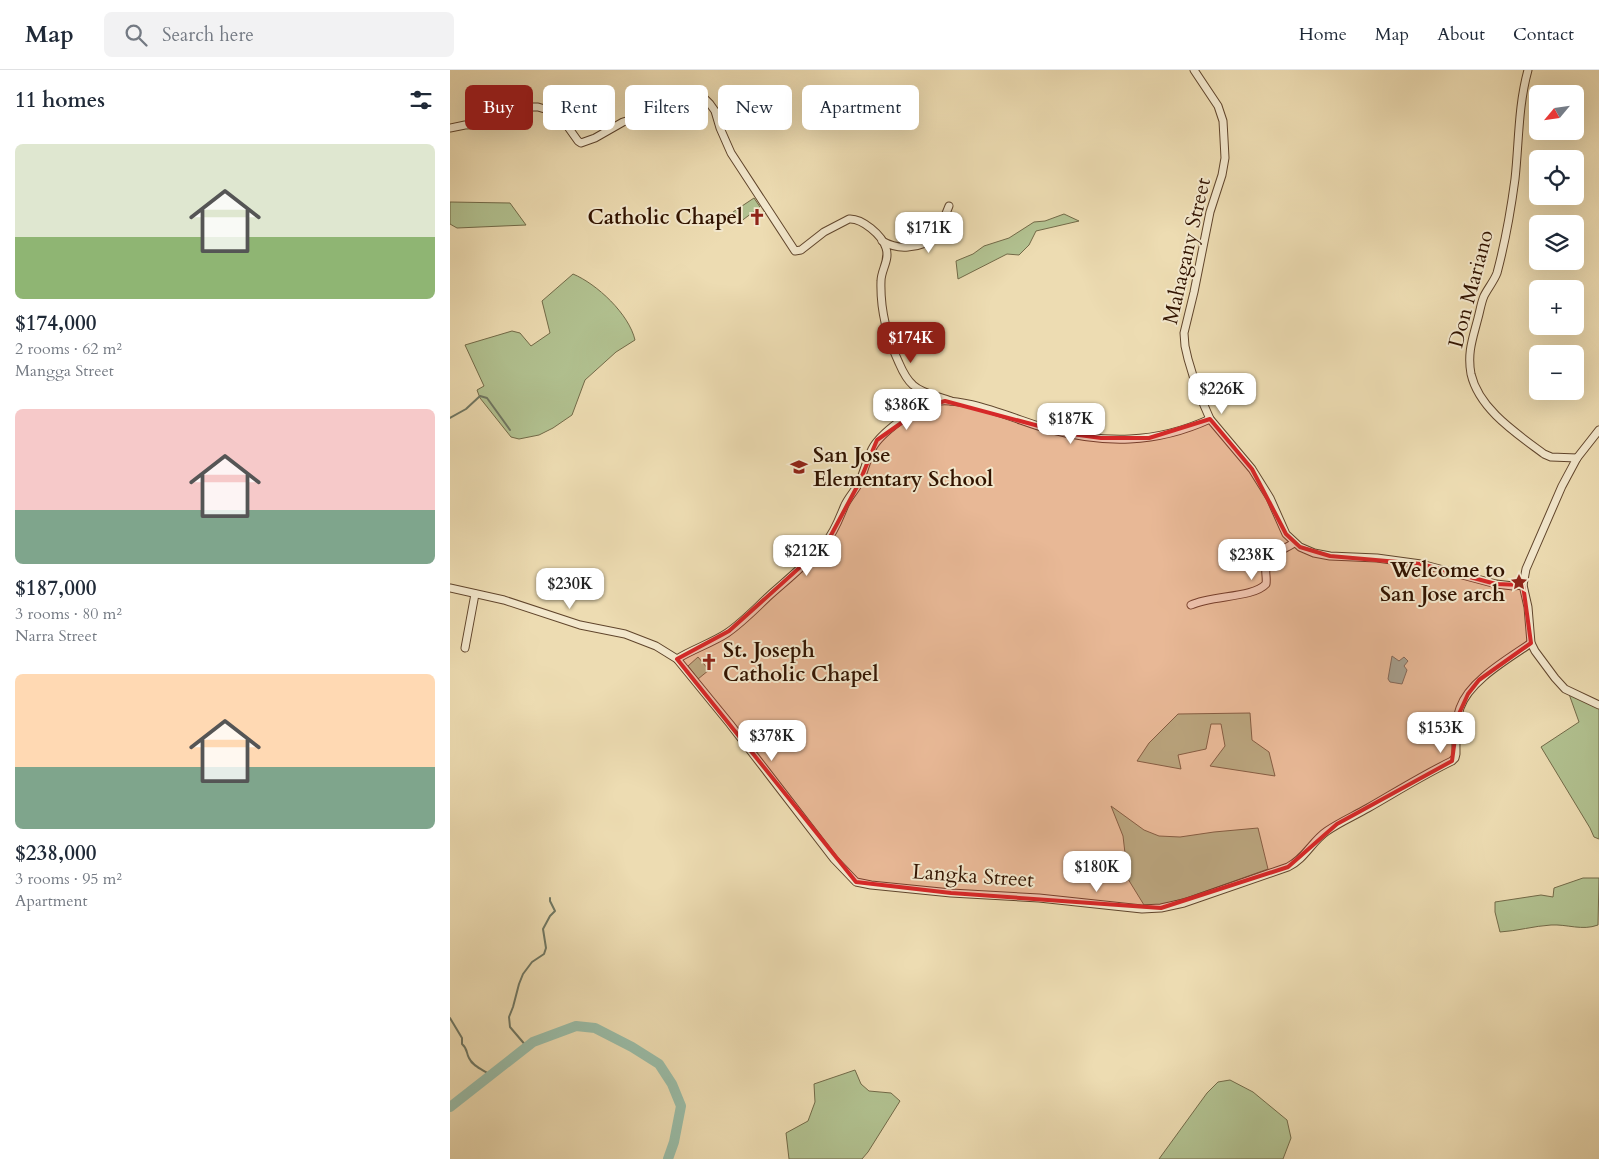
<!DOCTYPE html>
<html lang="en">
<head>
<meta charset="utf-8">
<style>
	:root { --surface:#fff; --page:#f2f2f3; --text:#1f2937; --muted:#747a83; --line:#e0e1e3; --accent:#8f2418 }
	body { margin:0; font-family:Cardo,serif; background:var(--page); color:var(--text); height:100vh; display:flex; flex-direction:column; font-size:19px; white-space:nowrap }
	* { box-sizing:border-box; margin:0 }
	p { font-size:16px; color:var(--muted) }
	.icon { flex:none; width:28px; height:28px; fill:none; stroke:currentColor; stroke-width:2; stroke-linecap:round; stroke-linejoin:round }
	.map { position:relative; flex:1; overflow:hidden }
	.drawer { display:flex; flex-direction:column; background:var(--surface); width:450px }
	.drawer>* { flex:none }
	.banner { position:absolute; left:15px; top:15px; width:475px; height:45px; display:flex; gap:10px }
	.needle { width:32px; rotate:241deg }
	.controls { position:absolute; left:1079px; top:15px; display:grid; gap:10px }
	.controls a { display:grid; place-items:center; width:55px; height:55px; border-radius:8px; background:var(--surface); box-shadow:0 5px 20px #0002; font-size:25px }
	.price { position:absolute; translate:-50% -42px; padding:0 11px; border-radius:10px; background:#fff; color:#222; font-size:16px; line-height:32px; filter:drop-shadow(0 1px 2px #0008) }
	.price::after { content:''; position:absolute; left:50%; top:30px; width:15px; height:11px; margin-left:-8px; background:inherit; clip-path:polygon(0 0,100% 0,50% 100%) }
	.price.active { background:var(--accent); color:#fff }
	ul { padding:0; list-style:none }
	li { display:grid; align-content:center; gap:10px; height:265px; padding:0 15px }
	li span { display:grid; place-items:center; height:155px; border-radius:8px; color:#555 }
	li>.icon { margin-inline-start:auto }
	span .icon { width:90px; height:90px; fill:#fffc; stroke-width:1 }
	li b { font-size:21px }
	h2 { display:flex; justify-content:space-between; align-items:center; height:60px; padding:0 15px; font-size:21px }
	.pill { padding:0 18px; border-radius:8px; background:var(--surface); box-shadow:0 5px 20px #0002; font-size:18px; line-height:45px }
	.pill.active { background:var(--accent); color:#fff }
	header { display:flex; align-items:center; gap:30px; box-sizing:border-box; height:70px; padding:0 25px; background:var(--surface); border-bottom:1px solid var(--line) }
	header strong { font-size:24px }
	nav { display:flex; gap:28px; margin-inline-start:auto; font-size:18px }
	.search { width:350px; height:45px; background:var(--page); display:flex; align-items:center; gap:12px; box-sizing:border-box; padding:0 18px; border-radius:8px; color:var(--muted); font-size:19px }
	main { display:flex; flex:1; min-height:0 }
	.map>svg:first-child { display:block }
	.green { fill:#b2c291; stroke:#726a48 }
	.water { fill:#9abca7; stroke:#707864 }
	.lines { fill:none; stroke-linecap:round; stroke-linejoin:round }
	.stream { stroke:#707864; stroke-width:2 }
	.river { stroke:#9abca7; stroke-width:10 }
	.minor-casing { stroke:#60452c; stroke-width:9 }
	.minor { stroke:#f3e8cd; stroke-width:7 }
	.marked { fill:#d62828; fill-opacity:0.2; stroke:#d62828; stroke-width:4; stroke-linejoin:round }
	.labels { text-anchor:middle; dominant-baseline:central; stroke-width:4; stroke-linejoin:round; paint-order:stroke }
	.poi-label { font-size:21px; font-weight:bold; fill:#311300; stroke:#f3e8cd; text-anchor:end }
	.street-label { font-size:21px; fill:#311300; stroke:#f3e8cd }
</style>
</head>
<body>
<header>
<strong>Map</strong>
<div class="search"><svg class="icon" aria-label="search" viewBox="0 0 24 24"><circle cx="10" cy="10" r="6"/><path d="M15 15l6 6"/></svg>Search here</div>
<nav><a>Home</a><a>Map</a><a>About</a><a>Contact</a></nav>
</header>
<main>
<section class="drawer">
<h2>11 homes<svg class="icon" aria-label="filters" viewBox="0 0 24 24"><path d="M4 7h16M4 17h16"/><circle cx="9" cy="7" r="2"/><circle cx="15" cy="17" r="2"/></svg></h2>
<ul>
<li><span style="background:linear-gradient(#dfe7d0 60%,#8fb573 0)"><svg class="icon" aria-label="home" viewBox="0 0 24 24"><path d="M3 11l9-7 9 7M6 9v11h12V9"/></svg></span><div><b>$174,000</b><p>2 rooms · 62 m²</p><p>Mangga Street</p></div></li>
<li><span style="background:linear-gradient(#f6c9c9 65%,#7fa58c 0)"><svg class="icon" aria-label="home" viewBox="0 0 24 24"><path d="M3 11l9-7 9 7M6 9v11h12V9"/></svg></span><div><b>$187,000</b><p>3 rooms · 80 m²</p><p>Narra Street</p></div></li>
<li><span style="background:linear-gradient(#ffd9b3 60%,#7fa58c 0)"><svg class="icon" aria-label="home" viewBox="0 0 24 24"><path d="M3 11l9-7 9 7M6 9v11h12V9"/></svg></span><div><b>$238,000</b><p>3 rooms · 95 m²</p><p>Apartment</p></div></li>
</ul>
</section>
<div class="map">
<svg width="1149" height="1089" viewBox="0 0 1149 1089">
	<rect width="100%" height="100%" fill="#eddcb2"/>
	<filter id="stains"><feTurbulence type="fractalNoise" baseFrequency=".004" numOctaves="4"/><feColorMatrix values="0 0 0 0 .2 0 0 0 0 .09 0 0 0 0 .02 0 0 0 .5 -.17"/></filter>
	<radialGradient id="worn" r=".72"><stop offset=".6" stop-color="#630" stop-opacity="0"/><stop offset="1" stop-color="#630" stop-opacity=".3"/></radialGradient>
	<g class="green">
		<polygon points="304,128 310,137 290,152 283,142"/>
		<polygon points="0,132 60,133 76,155 7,158 0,154"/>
		<polygon points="614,144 629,151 586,161 579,175 569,185 557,184 508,209 506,191 523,184 534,176 559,168 584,152 595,151"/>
		<path d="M123 204C147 214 179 244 185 270L166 282 135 310 122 345 103 358 89 365 69 369 61 367 30 328 27 320 34 316 15 275 62 261 70 263 81 276 100 263 92 231Z"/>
		<polygon points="248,587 259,600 248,609 238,596"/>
		<polygon points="1119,624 1149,638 1149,769 1144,767 1140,758 1091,677 1129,652"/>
		<polygon points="800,643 802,670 819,682 825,706 760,696 775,676 771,654 761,654 756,679 728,685 731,699 687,691 699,673 728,644"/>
		<polygon points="661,736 694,760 709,766 730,767 764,762 808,758 818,799 739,827 711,835 694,835 678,809 673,766"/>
		<path d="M1133 808H1149L1148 855C1132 861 1117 854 1101 855 1084 856 1067 861 1050 862L1045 842V832L1091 825 1103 827 1104 818Z"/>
		<polygon points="405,1000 411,1014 419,1021 441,1023 450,1031 418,1082 412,1089 339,1089 336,1063 358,1051 365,1032 364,1014"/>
		<polygon points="780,1010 803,1022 837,1050 841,1068 833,1089 709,1089 757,1023 768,1012"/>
	</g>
	<polygon class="water" points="942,586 949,591 954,587 958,591 954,596 957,600 952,614 940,612 938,609"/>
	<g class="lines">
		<g class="stream">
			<polyline points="0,348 16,339 30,326 37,328 60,360"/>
			<path d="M0 948 12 968V974C18 979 16 983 19 988 23 997 34 1000 42 1006"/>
			<polyline points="77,977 60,957 59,947 63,937 69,914 73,904 82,892 94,884 96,878 93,859 100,846 105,841 100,831 100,828"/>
		</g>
		<polyline class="river" points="0,1037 83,972 126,956 145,958 182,977 209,994 222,1014 231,1036 224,1072 218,1089"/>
		<g class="minor-casing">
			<g id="minor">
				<polyline points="744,0 768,36 773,51 774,69 775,88 772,105 760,142 744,222 734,263 735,276 738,289 747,319 760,349 802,399 820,428 836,464 850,477 864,483 880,486 927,488 971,494 1046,514 1063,516 1073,515"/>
				<path d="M1078 0C1068 36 1069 73 1065 109 1061 139 1055 173 1047 203 1044 211 1038 218 1034 226 1031 233 1030 241 1028 248 1023 268 1017 282 1021 304 1029 339 1066 363 1094 384L1101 387 1127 388"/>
				<path d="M0 58 15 55 42 54 65 41 80 37H88L108 43 128 71 131 73 145 68 173 52 203 43 245 28H254L260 34 265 41 270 58 281 83 345 181 351 180 374 162 399 149C412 148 432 165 436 178 440 190 431 200 431 211 430 241 437 267 449 293 452 300 456 309 463 315 473 324 488 326 501 331"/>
				<path d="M432 171C441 176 448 178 458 177 485 176 490 158 499 136"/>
				<polyline points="1149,360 1127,388 1112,416 1076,499 1073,515 1078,537 1081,573 1085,581 1105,608 1115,619 1149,635"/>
				<path d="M0 518 54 530 130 555 175 564 206 576 227 589 280 654 384 789 406 812 421 815 501 823 589 828 692 839 711 838 734 833 838 797C855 789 862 771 877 761 890 752 904 746 918 738 946 722 973 705 1002 691L1005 688 1006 684C1006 669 1005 652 1010 638 1019 611 1058 589 1081 573"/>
				<path d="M741 535C762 525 803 528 816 514 817 508 815 503 816 497 817 485 835 479 844 473"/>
				<polyline points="15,578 25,524"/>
				<path d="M227 589C243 579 262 573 277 563 293 552 306 538 320 525 338 509 359 492 375 473 384 463 389 449 394 437 398 427 406 420 410 411 414 401 417 389 422 379 430 363 464 339 481 333 507 323 569 351 598 359 654 374 706 374 760 349"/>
			</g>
		</g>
		<use href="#minor" class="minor"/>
	</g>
	<path class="marked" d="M495 331 615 363 651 368H699L760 349 802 399 836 464 850 477 880 486 971 494 1046 514 1073 515 1081 573 1029 610 1018 624 1008 646 1002 691 887 754 838 797 711 838 501 823 406 812 227 589 279 561 368 481 380 467 409 413 427 370 474 337Z"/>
	<defs>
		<g id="church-bare" transform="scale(1.35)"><path d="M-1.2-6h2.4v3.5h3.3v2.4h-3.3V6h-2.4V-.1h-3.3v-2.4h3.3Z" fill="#8f2418" stroke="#f3e8cd" stroke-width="2.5" paint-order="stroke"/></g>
		<g id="school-bare" transform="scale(1.35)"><path d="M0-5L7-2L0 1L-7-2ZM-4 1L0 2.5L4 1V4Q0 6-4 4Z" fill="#8f2418" stroke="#f3e8cd" stroke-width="2.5" paint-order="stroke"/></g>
		<g id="sight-bare" transform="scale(1.35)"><path d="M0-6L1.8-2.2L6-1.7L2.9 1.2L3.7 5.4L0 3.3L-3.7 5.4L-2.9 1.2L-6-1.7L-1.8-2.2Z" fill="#8f2418" stroke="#f3e8cd" stroke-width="2.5" paint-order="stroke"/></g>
	</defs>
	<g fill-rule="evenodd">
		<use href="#church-bare" x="307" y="147"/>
		<use href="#school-bare" x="349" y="397"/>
		<use href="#sight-bare" x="1069" y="512"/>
		<use href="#church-bare" x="259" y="592"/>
	</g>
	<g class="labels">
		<g class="poi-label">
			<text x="293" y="147">Catholic Chapel</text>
			<text x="363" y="385" text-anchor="start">San Jose<tspan x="363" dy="24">Elementary School</tspan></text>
			<text x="1055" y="500">Welcome to<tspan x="1055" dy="24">San Jose arch</tspan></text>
			<text x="273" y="580" text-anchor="start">St. Joseph<tspan x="273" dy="24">Catholic Chapel</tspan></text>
		</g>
		<g class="street-label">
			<text transform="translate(737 181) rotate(-77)">Mahagany Street</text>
			<text transform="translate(1021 219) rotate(-75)">Don Mariano</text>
			<text transform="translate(523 806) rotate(4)">Langka Street</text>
		</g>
	</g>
	<rect width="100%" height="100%" filter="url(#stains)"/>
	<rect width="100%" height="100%" fill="url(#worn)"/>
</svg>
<div class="controls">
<a><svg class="needle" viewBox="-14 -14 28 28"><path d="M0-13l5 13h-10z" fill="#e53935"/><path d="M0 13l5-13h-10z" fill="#747a83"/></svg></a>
<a><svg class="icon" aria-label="locate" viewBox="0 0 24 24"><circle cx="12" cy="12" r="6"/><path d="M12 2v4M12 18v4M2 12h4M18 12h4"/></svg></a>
<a><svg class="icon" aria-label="layers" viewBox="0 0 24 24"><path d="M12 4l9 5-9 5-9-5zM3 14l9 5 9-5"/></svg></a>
<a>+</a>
<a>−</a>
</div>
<b class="price" style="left:479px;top:184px">$171K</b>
<b class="price active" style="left:461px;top:294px">$174K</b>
<b class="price" style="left:772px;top:345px">$226K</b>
<b class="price" style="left:457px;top:361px">$386K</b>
<b class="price" style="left:621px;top:375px">$187K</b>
<b class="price" style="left:357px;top:507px">$212K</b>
<b class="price" style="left:802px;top:511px">$238K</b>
<b class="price" style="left:120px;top:540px">$230K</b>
<b class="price" style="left:991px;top:684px">$153K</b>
<b class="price" style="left:322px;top:692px">$378K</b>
<b class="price" style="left:647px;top:823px">$180K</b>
<div class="banner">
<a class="pill active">Buy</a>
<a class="pill">Rent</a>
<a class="pill">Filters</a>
<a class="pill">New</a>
<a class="pill">Apartment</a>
</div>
</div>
</main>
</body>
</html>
